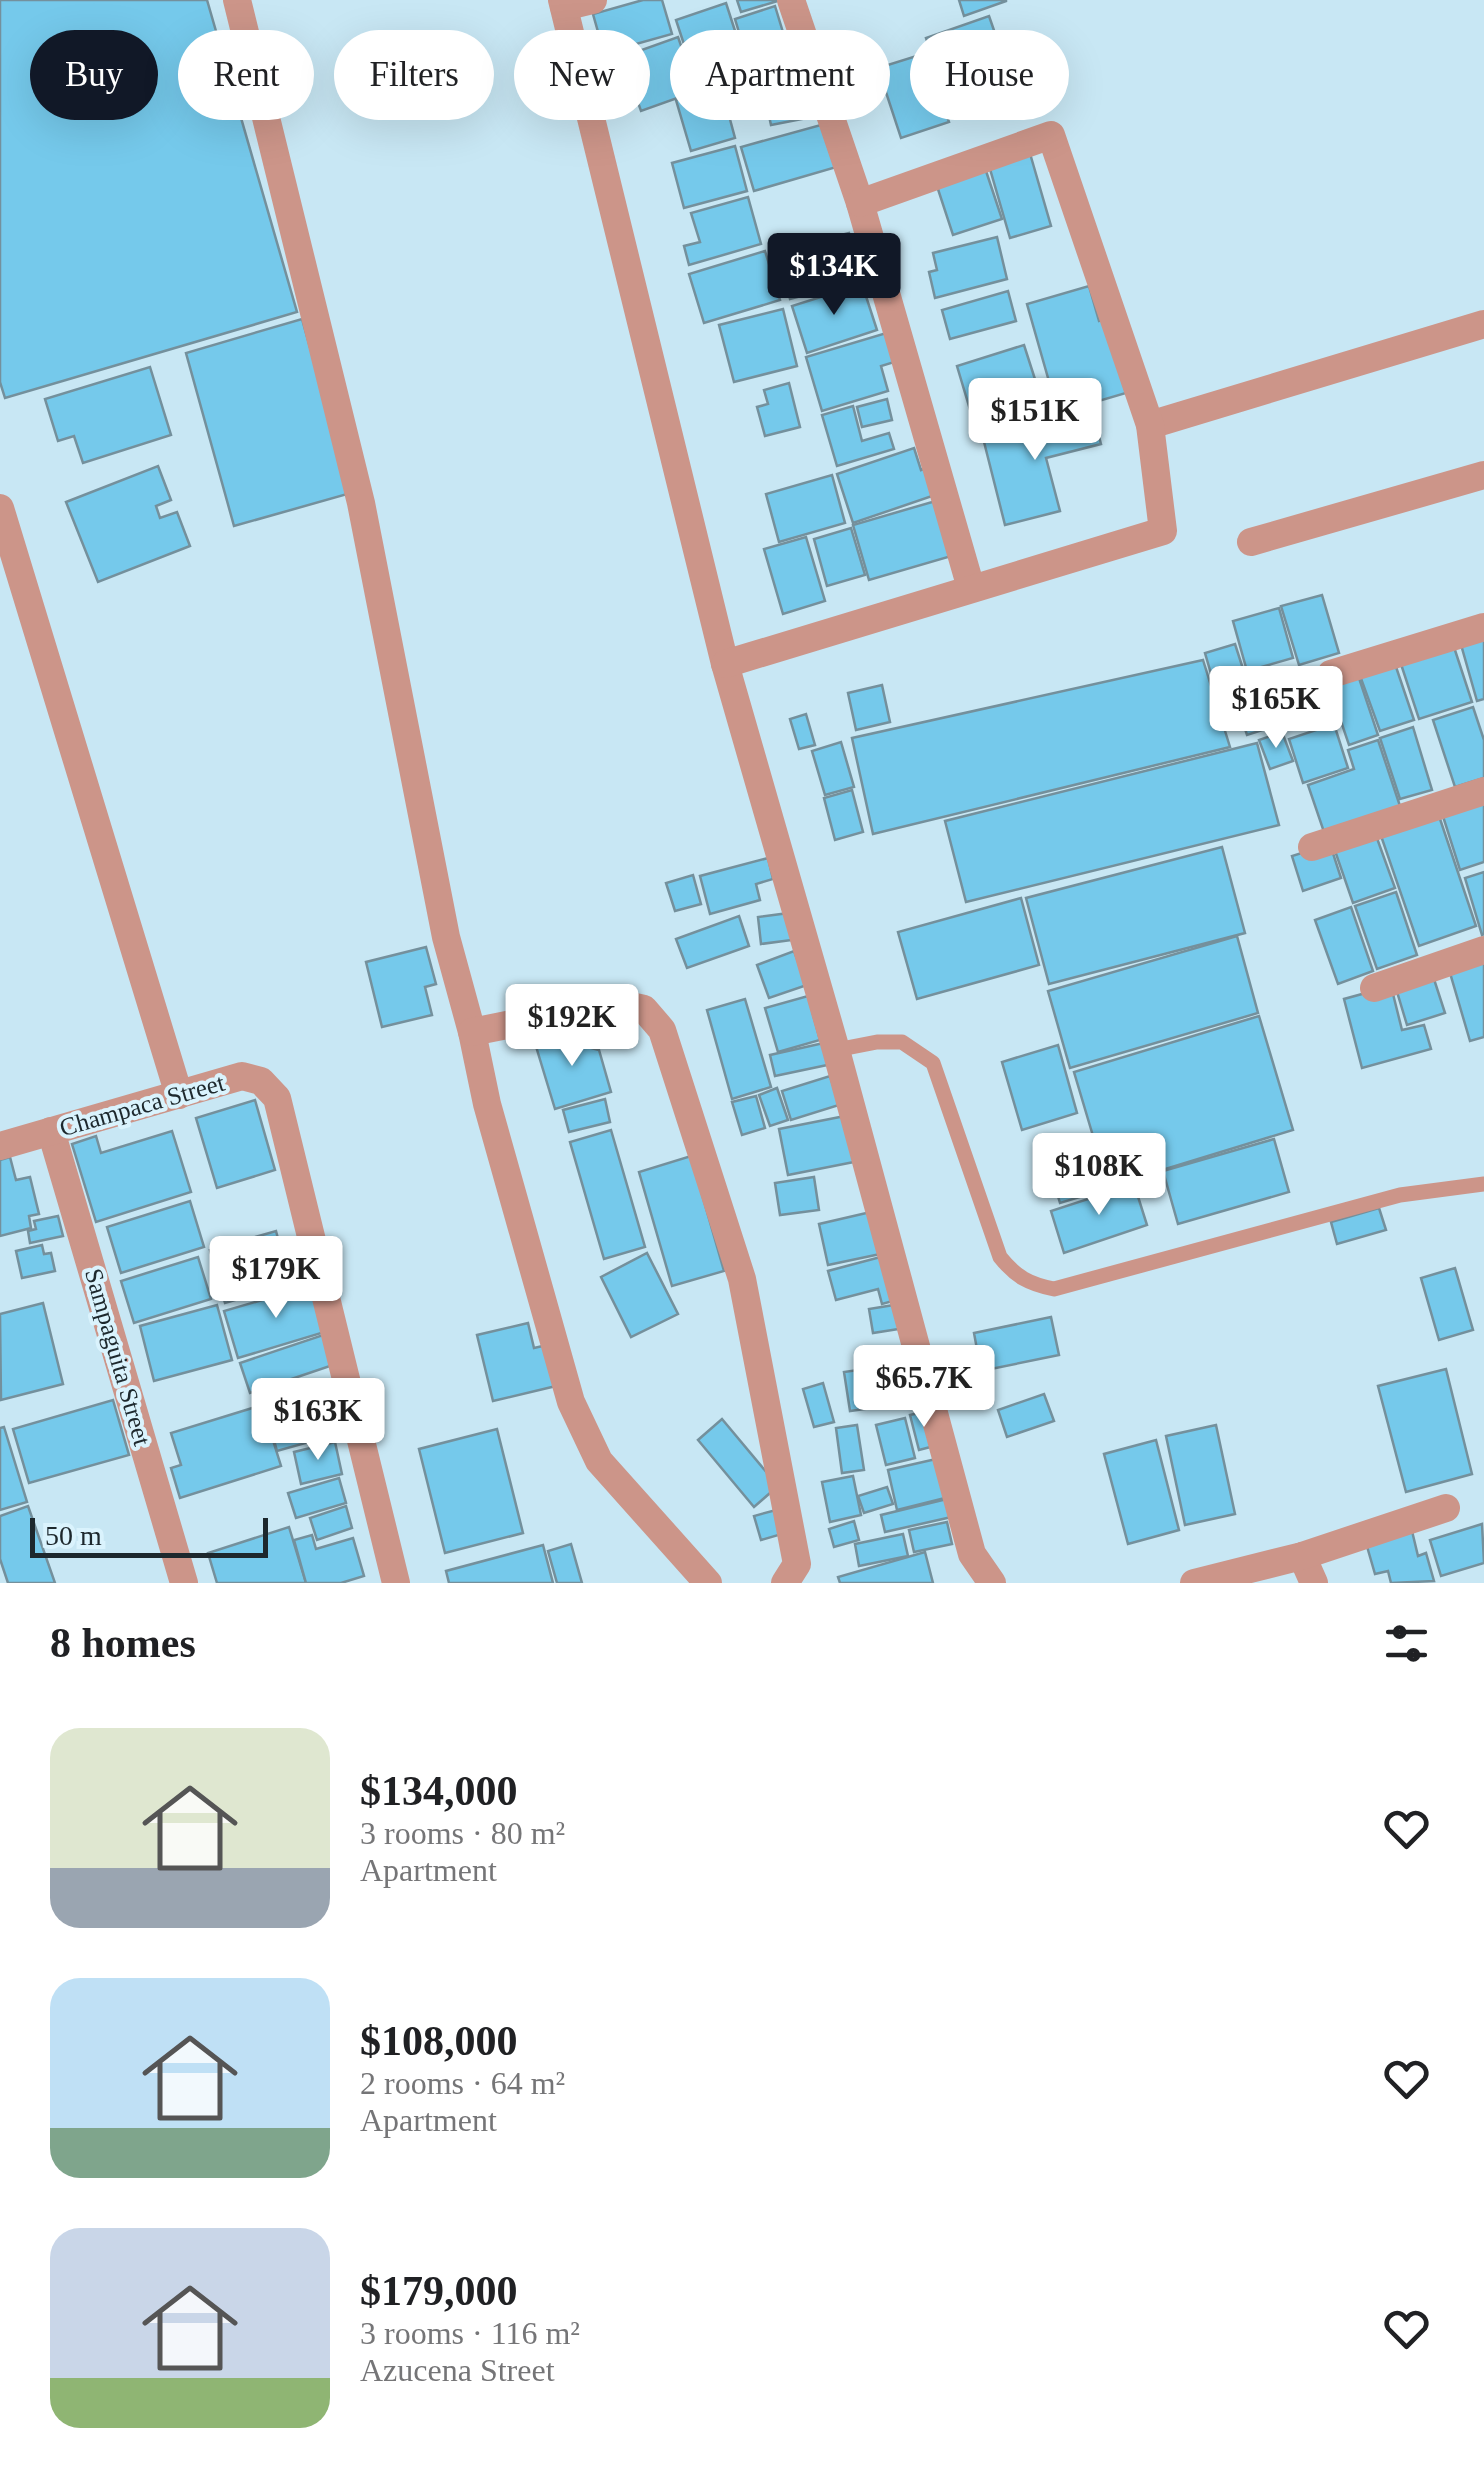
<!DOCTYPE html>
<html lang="en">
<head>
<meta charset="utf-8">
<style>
	:root { --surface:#fff; --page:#f2f2f2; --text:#202124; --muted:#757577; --accent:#111827 }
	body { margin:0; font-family:"Times New Roman",serif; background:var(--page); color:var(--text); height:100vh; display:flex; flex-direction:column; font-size:38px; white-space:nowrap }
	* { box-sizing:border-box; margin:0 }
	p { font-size:32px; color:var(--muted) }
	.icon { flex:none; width:55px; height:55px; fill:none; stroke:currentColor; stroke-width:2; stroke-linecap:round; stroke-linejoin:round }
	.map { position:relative; height:1583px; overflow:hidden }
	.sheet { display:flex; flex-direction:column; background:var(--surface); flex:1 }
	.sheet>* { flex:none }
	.banner { position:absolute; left:30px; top:30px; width:1425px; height:90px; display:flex; gap:20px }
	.scale { position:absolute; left:30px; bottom:25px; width:238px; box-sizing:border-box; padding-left:10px; border:5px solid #1d282d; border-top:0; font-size:28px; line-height:35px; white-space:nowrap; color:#1d282d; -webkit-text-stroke:8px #daf3fd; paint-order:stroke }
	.price { position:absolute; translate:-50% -85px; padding:0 22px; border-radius:10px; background:#fff; color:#222; font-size:32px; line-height:65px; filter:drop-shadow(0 2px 5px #0008) }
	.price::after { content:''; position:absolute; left:50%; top:60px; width:30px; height:22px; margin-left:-15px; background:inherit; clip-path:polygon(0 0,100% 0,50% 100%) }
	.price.on { background:var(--accent); color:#fff }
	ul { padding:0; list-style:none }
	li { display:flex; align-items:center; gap:30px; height:250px; padding:0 50px }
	li span { display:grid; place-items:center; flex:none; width:280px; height:200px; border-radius:30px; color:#555 }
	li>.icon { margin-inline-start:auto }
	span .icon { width:120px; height:120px; fill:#fffc; stroke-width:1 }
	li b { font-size:42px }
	h2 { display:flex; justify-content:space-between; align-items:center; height:120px; padding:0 50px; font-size:42px }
	.tag { padding:0 35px; border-radius:45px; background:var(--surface); box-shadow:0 10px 40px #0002; font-size:35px; line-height:90px }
	.tag.on { background:var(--accent); color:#fff }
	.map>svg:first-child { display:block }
	.building { fill:#75c9eb; stroke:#74909c; stroke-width:2.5 }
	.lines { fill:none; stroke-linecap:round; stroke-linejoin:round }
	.service { stroke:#cc9589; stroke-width:15 }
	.minor { stroke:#cc9589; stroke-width:28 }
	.labels { text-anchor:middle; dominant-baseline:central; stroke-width:8; stroke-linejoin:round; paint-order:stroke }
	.street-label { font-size:25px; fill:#1d282d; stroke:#daf3fd }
</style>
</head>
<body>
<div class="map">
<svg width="1484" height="1583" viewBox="0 0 1484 1583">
	<rect width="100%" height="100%" fill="#c8e7f4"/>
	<g class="building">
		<polygon points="0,0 207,0 297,312 5,398 0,382"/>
		<polygon points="643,0 662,0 672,34 604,53 593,14"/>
		<polygon points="737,0 781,0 741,12"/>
		<polygon points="959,0 1006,0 1006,1 964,16"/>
		<polygon points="726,3 747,68 697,84 676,20"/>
		<polygon points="775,6 792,62 752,75 735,19"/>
		<polygon points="989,16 1014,88 950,110 926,38"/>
		<polygon points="678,37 697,91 641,111 622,57"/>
		<polygon points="926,53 949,122 901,138 878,68"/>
		<polygon points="796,67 807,118 771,125 760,75"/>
		<polygon points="721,86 735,138 691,151 676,100"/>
		<polygon points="828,123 840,166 754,191 741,147"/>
		<polygon points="735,146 747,191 684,208 672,163"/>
		<polygon points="1029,150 1051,226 1010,238 988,162"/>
		<polygon points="984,165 1002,219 953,235 935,180"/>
		<polygon points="748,197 761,244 689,265 684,246 700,242 691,213"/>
		<polygon points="849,233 856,258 871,254 877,276 790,299 778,251"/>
		<polygon points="997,237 1007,279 935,298 929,272 937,270 933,253"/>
		<polygon points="765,251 780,300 704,323 689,274"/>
		<polygon points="862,284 877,330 807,353 792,306"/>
		<polygon points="1089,286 1099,321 1105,319 1126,393 1058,413 1027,304"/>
		<polygon points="1008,291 1016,321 950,339 942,310"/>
		<polygon points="783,309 797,366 734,382 719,325"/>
		<polygon points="302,319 351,493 234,526 186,353"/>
		<polygon points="893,331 901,360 881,366 888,391 822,411 806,357"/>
		<polygon points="1024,345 1042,401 974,423 957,366"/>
		<polygon points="150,367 171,435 83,463 74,436 58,441 45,399"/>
		<polygon points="789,383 800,427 765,436 757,407 768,404 764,390"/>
		<polygon points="887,399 892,420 862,427 857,407"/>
		<polygon points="853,406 862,441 889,433 894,449 837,466 822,415"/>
		<polygon points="1092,410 1101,444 1046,458 1060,511 1005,525 983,438"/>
		<polygon points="914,448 921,470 929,467 938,494 853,523 837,474"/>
		<polygon points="158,466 171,500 156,506 160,518 177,512 190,546 98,582 66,502"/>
		<polygon points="832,475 845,523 779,542 766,494"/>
		<polygon points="939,500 955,555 869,580 853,525"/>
		<polygon points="851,528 865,575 827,586 814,539"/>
		<polygon points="806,537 825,601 783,614 764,549"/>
		<polygon points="1322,595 1339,653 1299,665 1281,606"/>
		<polygon points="1279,608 1293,658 1247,671 1233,621"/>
		<polygon points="1484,634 1484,699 1477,701 1460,641"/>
		<polygon points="1452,641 1472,702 1419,719 1399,658"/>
		<polygon points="1235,644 1245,675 1214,684 1205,653"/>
		<polygon points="1203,660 1230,747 873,834 852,738"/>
		<polygon points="1394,661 1414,720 1380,731 1359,673"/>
		<polygon points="1264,672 1281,724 1247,735 1230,683"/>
		<polygon points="1358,675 1378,735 1349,745 1329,686"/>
		<polygon points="882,685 890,722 856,730 848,693"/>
		<polygon points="1473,707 1484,740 1484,778 1455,787 1433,720"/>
		<polygon points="806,714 815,745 799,749 790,719"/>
		<polygon points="1334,724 1348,768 1303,783 1289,739"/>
		<polygon points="1413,727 1432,790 1400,799 1380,738"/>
		<polygon points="1282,732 1293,761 1270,769 1259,740"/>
		<polygon points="1378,740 1400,806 1324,832 1308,785 1354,769 1348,750"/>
		<polygon points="841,742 854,787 825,795 812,751"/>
		<polygon points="1257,743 1279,825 966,902 945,821"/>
		<polygon points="852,790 863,832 835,840 824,798"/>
		<polygon points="1484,797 1484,862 1460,870 1441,810"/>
		<polygon points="1437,810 1476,926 1419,946 1379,830"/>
		<polygon points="1374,830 1395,888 1353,903 1333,845"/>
		<polygon points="1330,844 1341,878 1303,891 1292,856"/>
		<polygon points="1222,847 1245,933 1049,984 1026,898"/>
		<polygon points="768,858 773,879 756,884 760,900 710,914 700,876"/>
		<polygon points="1484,872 1484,934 1482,935 1465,878"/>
		<polygon points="693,875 701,904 675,911 666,883"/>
		<polygon points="1396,892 1417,955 1377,969 1355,906"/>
		<polygon points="1021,898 1039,965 917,999 898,932"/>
		<polygon points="1351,907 1373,971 1338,984 1315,920"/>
		<polygon points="789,913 792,940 761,944 758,917"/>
		<polygon points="739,916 749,946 687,968 676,939"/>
		<polygon points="1237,936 1258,1013 1070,1068 1048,991"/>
		<polygon points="426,947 436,984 425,987 432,1015 382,1027 366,962"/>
		<polygon points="794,951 807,985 769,998 757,965"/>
		<polygon points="1484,956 1484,1037 1470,1041 1448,966"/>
		<polygon points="1432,973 1445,1013 1407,1025 1395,985"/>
		<polygon points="1391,986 1402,1030 1424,1025 1431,1049 1362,1068 1344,999"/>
		<polygon points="808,996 820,1040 778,1052 765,1008"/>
		<polygon points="745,999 771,1087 732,1099 707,1010"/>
		<polygon points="1259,1016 1293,1130 1123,1182 1111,1141 1096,1146 1074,1072"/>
		<polygon points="581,1029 587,1047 599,1050 611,1092 555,1109 535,1043"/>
		<polygon points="828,1042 832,1064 775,1076 770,1055"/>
		<polygon points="1058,1045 1077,1113 1022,1130 1002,1062"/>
		<polygon points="830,1076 839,1105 791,1120 782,1091"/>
		<polygon points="777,1088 788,1120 770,1126 759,1095"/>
		<polygon points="756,1096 765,1128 742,1135 732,1102"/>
		<polygon points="605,1099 610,1122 569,1132 563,1110"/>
		<polygon points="255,1100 275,1170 217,1188 196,1118"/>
		<polygon points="850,1115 859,1161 788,1175 779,1129"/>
		<polygon points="611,1130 645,1247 604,1259 570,1142"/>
		<polygon points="172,1131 191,1192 96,1222 72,1144 96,1136 101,1153"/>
		<polygon points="1274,1139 1289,1192 1178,1224 1163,1171"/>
		<polygon points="1104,1146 1116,1186 1060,1203 1048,1163"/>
		<polygon points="691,1156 724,1271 672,1286 639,1172"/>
		<polygon points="10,1157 16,1180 30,1177 39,1214 29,1216 31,1228 0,1236 0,1160"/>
		<polygon points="814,1177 819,1210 780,1215 775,1183"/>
		<polygon points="1134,1184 1147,1225 1064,1253 1051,1211"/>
		<polygon points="190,1201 204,1247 121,1273 107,1227"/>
		<polygon points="1379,1208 1386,1230 1337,1244 1331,1222"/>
		<polygon points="875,1211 885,1253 828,1265 819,1224"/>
		<polygon points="58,1216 63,1236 30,1243 28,1231 36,1229 34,1221"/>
		<polygon points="276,1231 283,1258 296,1254 304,1280 225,1303 210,1250"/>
		<polygon points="42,1245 44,1254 51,1253 55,1271 22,1278 16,1251"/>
		<polygon points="647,1253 678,1314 631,1337 601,1277"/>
		<polygon points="888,1255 900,1299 882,1304 878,1289 836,1300 828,1271"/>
		<polygon points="198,1257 211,1299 134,1323 121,1281"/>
		<polygon points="1455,1268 1473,1330 1439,1340 1421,1278"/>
		<polygon points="314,1285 328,1331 238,1358 224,1311"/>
		<polygon points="43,1303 63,1384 1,1400 0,1314"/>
		<polygon points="900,1304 905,1328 873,1333 869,1309"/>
		<polygon points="217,1305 232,1360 154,1381 140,1326"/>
		<polygon points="1051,1317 1059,1355 981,1371 974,1333"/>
		<polygon points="528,1323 534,1348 547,1345 556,1386 493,1401 477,1335"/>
		<polygon points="326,1334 336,1364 250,1393 240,1363"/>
		<polygon points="914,1362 920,1401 850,1411 844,1372"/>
		<polygon points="1446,1369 1472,1474 1406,1492 1378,1386"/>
		<polygon points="336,1379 343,1404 305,1416 297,1392"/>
		<polygon points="823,1383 834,1422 814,1427 803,1389"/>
		<polygon points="1044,1394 1054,1421 1007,1437 998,1410"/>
		<polygon points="113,1400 129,1455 29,1483 13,1429"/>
		<polygon points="262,1405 281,1466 180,1498 171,1468 181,1465 171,1433"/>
		<polygon points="928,1411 938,1445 919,1450 910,1415"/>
		<polygon points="905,1418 915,1458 886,1465 876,1425"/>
		<polygon points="322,1419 327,1437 277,1451 272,1433"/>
		<polygon points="722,1419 778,1486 754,1507 698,1440"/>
		<polygon points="857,1425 864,1470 842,1473 836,1428"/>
		<polygon points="1216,1425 1235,1514 1185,1525 1166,1436"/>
		<polygon points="4,1427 27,1502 0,1510 0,1428"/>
		<polygon points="497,1429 523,1533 445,1553 419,1449"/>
		<polygon points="1156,1440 1179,1530 1128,1544 1104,1454"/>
		<polygon points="335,1442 342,1474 301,1484 294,1452"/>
		<polygon points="936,1459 945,1498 897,1510 888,1470"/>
		<polygon points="853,1476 861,1515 830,1522 822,1482"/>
		<polygon points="339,1478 346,1503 296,1518 288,1493"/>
		<polygon points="887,1487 893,1504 864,1513 858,1496"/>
		<polygon points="951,1498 956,1516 885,1532 881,1515"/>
		<polygon points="28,1506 55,1583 8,1583 0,1559 0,1516"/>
		<polygon points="346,1506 352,1528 317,1540 310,1518"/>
		<polygon points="776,1510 782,1534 761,1540 754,1516"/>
		<polygon points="854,1521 859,1540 834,1547 829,1529"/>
		<polygon points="947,1522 952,1544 914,1552 909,1530"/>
		<polygon points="1482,1524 1484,1563 1441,1576 1430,1540"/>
		<polygon points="289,1527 306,1583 217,1583 208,1553"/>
		<polygon points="1412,1531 1418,1556 1426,1553 1434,1581 1391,1583 1388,1571 1375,1574 1366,1543"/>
		<polygon points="903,1534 908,1556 859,1566 855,1544"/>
		<polygon points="312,1535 316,1549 353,1538 364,1576 341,1583 306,1583 294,1540"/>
		<polygon points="571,1544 582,1583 557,1583 548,1551"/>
		<polygon points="543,1545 553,1583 449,1583 446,1571"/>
		<polygon points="925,1552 933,1583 840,1583 838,1577"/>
	</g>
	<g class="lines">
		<path class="service" d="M836 1050 877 1042H902L933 1063 1000 1257C1016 1277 1029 1284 1054 1289L1400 1195 1484 1184"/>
		<g class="minor">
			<polyline points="237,0 361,503 446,937 472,1032 487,1104 571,1402 599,1461 708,1583"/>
			<polyline points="562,0 725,664 836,1050 972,1554 992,1583"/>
			<polyline points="791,0 860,203 971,588"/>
			<polyline points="564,7 593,0"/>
			<polyline points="1150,425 1484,324"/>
			<polyline points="0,508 179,1095"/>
			<polyline points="1251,542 1484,475"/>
			<polyline points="725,664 1163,531 1150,425 1051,135 860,203"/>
			<polyline points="1331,674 1484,627"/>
			<polyline points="1312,847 1484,791"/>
			<polyline points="1374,988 1484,950"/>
			<polyline points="472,1032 617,1003 644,1009 662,1030 742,1279 797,1564 785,1583"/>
			<polyline points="51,1131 184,1583"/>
			<polyline points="0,1146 242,1076 261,1081 277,1098 396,1583"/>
			<polyline points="1302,1556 1314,1583"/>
			<polyline points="1194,1583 1302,1556 1446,1508"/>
		</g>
	</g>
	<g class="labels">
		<g class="street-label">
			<text transform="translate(142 1105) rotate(-16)">Champaca Street</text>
			<text transform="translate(118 1357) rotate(74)">Sampaguita Street</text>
		</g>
	</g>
</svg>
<div class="scale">50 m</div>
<b class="price on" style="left:834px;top:318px">$134K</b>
<b class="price" style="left:1035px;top:463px">$151K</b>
<b class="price" style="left:1276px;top:751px">$165K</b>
<b class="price" style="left:572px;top:1069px">$192K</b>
<b class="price" style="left:1099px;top:1218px">$108K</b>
<b class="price" style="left:276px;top:1321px">$179K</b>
<b class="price" style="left:924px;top:1430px">$65.7K</b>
<b class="price" style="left:318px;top:1463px">$163K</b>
<div class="banner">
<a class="tag on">Buy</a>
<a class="tag">Rent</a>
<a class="tag">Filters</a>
<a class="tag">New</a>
<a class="tag">Apartment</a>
<a class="tag">House</a>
</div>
</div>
<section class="sheet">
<h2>8 homes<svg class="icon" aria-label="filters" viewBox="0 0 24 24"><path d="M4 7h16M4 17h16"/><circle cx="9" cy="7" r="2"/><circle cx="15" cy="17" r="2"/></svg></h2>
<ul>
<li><span style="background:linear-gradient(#dfe7d0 70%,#9aa5b1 0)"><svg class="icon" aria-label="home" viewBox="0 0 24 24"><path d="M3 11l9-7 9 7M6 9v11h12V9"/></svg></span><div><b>$134,000</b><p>3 rooms · 80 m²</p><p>Apartment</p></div><svg class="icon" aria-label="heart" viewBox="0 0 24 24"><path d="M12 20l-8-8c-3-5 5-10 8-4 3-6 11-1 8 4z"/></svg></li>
<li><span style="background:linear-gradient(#bfe0f5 75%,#7fa58c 0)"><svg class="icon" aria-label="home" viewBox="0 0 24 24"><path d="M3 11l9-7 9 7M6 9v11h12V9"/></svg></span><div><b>$108,000</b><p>2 rooms · 64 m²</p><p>Apartment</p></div><svg class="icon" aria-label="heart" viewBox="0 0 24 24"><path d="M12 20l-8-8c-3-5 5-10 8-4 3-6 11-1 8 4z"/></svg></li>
<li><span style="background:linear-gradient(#c9d6e8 75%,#8fb573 0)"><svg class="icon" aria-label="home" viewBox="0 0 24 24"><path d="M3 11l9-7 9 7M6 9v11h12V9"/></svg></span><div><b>$179,000</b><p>3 rooms · 116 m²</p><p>Azucena Street</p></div><svg class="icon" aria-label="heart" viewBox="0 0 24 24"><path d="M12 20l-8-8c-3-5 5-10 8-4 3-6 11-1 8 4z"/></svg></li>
</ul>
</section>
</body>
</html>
